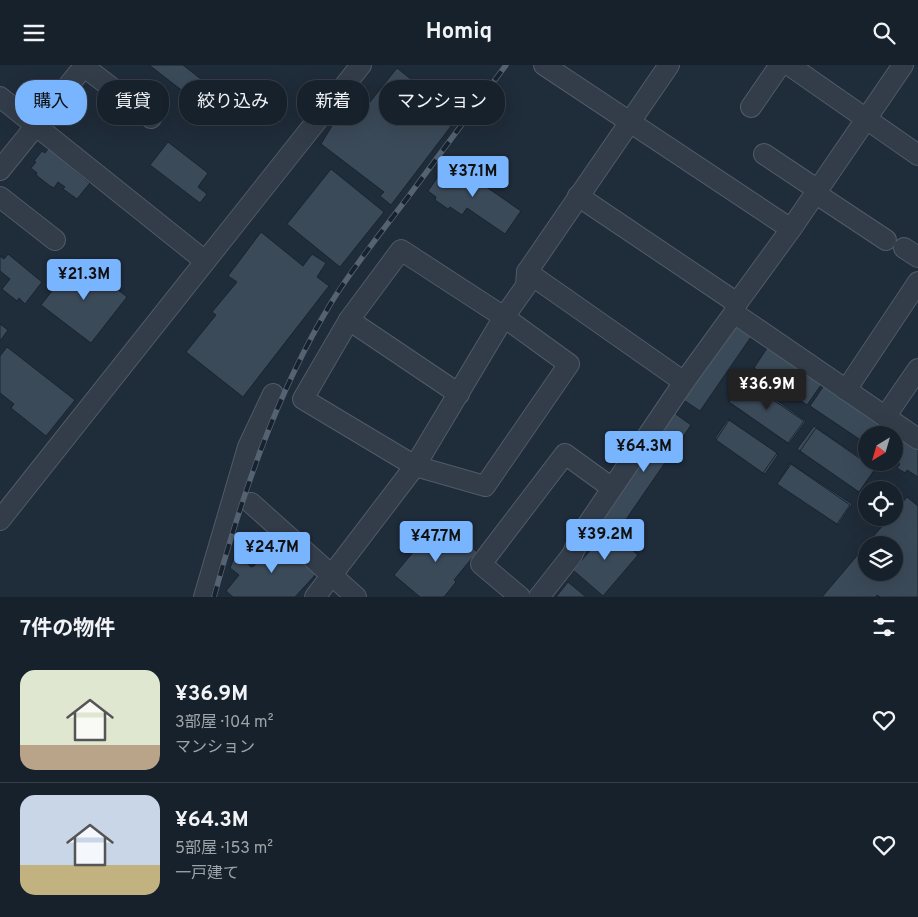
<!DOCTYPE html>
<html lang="ja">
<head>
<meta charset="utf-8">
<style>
	:root { --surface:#17212b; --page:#202933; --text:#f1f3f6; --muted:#9ea3a9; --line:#363e47; --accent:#79b4ff }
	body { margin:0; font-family:Overpass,"Noto Sans JP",sans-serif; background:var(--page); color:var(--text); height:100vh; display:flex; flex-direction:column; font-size:19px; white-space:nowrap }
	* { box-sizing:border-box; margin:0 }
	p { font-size:16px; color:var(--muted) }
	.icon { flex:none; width:28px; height:28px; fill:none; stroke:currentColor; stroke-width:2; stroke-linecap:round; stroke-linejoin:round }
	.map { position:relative; height:532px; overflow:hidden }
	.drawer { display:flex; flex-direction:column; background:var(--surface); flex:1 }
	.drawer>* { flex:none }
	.top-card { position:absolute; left:15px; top:15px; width:500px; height:45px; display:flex; gap:10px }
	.needle { width:32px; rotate:217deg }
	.controls { position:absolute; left:858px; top:361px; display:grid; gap:10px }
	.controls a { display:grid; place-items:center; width:45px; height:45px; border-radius:50%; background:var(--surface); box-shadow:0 5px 20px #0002,0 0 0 1px var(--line); font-size:25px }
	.price { position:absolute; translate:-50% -42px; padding:0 11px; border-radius:5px; background:var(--accent); color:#111; font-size:16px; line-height:32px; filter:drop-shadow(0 1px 2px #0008) }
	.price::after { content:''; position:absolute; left:50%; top:30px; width:15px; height:11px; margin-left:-8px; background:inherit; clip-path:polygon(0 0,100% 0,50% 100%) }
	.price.active { background:#222; color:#fff }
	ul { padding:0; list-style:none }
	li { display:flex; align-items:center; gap:15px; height:125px; padding:0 20px }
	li+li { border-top:1px solid var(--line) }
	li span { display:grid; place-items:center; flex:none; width:140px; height:100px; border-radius:15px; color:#555 }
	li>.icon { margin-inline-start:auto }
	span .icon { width:60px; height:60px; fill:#fffc; stroke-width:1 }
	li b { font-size:21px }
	h2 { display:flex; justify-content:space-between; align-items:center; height:60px; padding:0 20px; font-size:21px }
	.chip { padding:0 18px; border-radius:20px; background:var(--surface); box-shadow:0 5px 20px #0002,0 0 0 1px var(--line); font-size:18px; line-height:45px }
	.chip.active { background:var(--accent); color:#111 }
	header { display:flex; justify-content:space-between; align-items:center; height:65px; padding:0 20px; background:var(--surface); font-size:22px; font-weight:700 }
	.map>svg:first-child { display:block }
	.building { fill:#3b4a59; stroke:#1a2430 }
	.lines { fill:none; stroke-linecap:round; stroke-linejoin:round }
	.minor-casing { stroke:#505b67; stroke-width:22 }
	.minor { stroke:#333d4a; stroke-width:20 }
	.rail-casing { stroke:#546271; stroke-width:5.5 }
	.rail { stroke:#18222e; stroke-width:4; stroke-dasharray:11; stroke-linecap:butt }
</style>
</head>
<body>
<header><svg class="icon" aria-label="menu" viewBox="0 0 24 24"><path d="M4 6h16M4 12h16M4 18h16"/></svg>Homiq<svg class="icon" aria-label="search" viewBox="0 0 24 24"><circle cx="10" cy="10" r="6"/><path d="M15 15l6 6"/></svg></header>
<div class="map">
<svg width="918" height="532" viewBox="0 0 918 532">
	<rect width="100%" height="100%" fill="#1f2c39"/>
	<g class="building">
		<polygon points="149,0 183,0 206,18 193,34"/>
		<polygon points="397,3 458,52 391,140 380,131 384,127 321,79 338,51 351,61"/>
		<polygon points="168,77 208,108 198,122 207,129 200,138 150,100"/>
		<polygon points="50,81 64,92 62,95 90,118 77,134 63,124 65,122 58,117 54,123 50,121 36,110 37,108 31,103 36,97 34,96 42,86 45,88"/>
		<polygon points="449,96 521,146 505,169 467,143 462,150 450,142 448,144 435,135 436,132 428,126"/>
		<polygon points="331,104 384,147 340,202 287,159"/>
		<polygon points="261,167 303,201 312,189 326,198 317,212 329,221 243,332 186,287 216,250 212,247 237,217 228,211"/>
		<polygon points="8,189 42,217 25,239 19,233 17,236 2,224 10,214 0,206 0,191 4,194"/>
		<polygon points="78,193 127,232 91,278 41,240"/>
		<polygon points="0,259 8,265 0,276"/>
		<polygon points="739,259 753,269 700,346 682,334 732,260"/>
		<polygon points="769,280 823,317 807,340 754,303"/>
		<polygon points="7,282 75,335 46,371 11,343 14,339 0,328 0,291"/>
		<polygon points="744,312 806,356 789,379 729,337"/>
		<polygon points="744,315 804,356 788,378 729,337"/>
		<polygon points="825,319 880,357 870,370 866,370 865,378 810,341"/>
		<polygon points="673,347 691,360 616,469 597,455"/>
		<polygon points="728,354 778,390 765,409 715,373"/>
		<polygon points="729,355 777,388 763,408 716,375"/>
		<polygon points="880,358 918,383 918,412 907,405 905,408 897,403 900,399 894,395 894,370 872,370"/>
		<polygon points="814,361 876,403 859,427 797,384"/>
		<polygon points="816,363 875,404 859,427 800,386"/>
		<polygon points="790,398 852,439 838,460 778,418"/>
		<polygon points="791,399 850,440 837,459 777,419"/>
		<polygon points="907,432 918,441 918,532 880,532 877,530 876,532 822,532 866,480 866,508 894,508 894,480 866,480 890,452 894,452 894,448"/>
		<polygon points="440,455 477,487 454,515 456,517 444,532 420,532 394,510"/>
		<polygon points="601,460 638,490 603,531 573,505 595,480 589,474"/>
		<polygon points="276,470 318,507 295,532 233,532 226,526 239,510 230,503 236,488 251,502 254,501"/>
		<polygon points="568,517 586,532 556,532"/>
	</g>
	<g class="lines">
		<g class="minor-casing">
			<g id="minor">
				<polyline points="82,0 151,53"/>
				<polyline points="544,0 791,164"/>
				<polyline points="789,0 918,90"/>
				<polyline points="0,32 205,196"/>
				<polyline points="751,42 780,0"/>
				<polyline points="764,89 818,125"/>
				<polyline points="0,105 85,0"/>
				<polyline points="815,128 886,175"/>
				<polyline points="578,131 737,238"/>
				<polyline points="0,132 55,175"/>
				<polyline points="904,183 918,192"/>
				<polygon points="401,185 504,252 569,299 485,421 415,401 303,334 349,255"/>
				<polyline points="527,207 684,317"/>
				<polyline points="734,248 918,374"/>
				<polyline points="349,255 459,329"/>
				<polyline points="846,325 918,217"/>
				<polyline points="885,352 918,304"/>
				<polyline points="251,438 356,532"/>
				<polyline points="0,455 361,0"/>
				<polyline points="204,532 248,382 273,329"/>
				<polyline points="315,532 415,401 504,252 526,221 527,207 669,0"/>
				<polyline points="520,532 481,499 565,389 612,423"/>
				<polyline points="539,532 572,490 582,468 684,317 734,248 737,238 791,164 903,0"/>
			</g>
		</g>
		<use href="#minor" class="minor"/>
		<g class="rail-casing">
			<path id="rail" d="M214 532C242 430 276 329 331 238 355 199 384 164 411 128 443 85 474 43 506 0"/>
		</g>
		<use href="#rail" class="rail"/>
	</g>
</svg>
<div class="controls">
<a><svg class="needle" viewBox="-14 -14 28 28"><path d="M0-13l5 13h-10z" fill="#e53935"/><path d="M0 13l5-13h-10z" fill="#9ea3a9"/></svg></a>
<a><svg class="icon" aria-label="locate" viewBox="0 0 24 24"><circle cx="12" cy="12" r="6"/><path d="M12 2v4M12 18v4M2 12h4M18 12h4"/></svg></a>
<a><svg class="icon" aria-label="layers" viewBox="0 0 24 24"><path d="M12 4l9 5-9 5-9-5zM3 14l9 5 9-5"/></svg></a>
</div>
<b class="price" style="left:473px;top:133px">¥37.1M</b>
<b class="price" style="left:84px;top:236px">¥21.3M</b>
<b class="price active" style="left:767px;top:346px">¥36.9M</b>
<b class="price" style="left:644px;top:408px">¥64.3M</b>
<b class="price" style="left:605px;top:496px">¥39.2M</b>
<b class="price" style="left:436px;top:498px">¥47.7M</b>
<b class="price" style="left:272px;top:509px">¥24.7M</b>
<div class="top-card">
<a class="chip active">購入</a>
<a class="chip">賃貸</a>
<a class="chip">絞り込み</a>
<a class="chip">新着</a>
<a class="chip">マンション</a>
</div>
</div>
<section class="drawer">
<h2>7件の物件<svg class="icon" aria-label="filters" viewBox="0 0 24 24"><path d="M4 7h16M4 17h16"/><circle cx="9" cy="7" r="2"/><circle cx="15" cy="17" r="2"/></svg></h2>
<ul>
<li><span style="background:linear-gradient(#dfe7d0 75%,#b9a48a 0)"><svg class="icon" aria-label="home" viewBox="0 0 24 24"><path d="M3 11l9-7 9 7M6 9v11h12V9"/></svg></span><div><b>¥36.9M</b><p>3部屋 · 104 m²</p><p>マンション</p></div><svg class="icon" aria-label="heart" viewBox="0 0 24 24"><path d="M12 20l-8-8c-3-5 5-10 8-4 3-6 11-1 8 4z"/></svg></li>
<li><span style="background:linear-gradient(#c9d6e8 70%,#c2b280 0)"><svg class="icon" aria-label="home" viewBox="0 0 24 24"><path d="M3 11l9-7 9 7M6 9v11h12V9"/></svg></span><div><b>¥64.3M</b><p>5部屋 · 153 m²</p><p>一戸建て</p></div><svg class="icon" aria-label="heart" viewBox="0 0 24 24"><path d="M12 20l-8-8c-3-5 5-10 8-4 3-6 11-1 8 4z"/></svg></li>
</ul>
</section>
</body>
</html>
